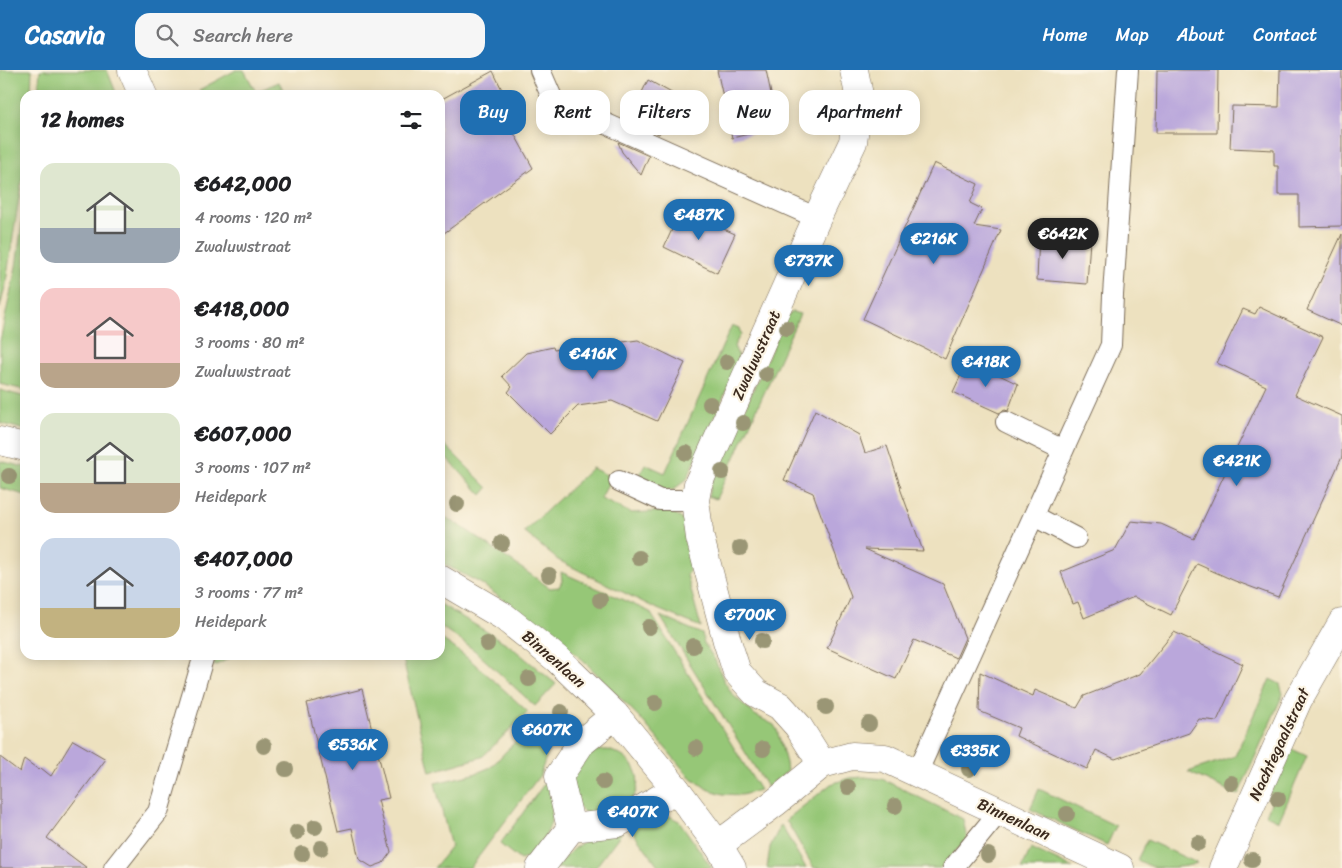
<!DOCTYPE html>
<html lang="en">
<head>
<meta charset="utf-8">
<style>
	:root { --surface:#fff; --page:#f6f6f6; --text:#202124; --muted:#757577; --accent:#1f6fb2 }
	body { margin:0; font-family:Sriracha,sans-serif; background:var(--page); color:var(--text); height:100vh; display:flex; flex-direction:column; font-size:19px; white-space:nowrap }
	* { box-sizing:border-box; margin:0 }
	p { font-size:16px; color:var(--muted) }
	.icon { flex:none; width:28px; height:28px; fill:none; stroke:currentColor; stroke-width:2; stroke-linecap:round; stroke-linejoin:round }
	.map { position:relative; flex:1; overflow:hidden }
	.drawer { position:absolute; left:20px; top:20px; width:425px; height:570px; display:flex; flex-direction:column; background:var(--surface); border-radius:15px; box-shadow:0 2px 12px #0003 }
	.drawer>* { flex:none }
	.hud { position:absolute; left:460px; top:20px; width:475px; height:45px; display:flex; gap:10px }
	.price { position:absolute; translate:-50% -42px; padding:0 11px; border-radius:18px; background:var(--accent); color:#fff; font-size:16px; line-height:32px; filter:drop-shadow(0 1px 2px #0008) }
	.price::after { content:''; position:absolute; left:50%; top:30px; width:15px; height:11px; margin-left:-8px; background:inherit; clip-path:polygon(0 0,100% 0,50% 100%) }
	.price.on { background:#222; color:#fff }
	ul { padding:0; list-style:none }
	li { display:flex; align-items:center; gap:15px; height:125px; padding:0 20px }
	li span { display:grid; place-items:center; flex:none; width:140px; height:100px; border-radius:15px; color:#555 }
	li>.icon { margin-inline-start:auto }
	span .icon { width:60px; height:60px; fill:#fffc; stroke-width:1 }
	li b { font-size:21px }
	h2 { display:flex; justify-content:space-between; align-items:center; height:60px; padding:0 20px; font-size:21px }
	.chip { padding:0 18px; border-radius:15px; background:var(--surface); box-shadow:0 2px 12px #0003; font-size:18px; line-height:45px }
	.chip.on { background:var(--accent); color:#fff }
	header { display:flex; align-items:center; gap:30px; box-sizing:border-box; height:70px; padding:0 25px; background:var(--accent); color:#fff }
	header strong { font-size:24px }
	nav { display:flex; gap:28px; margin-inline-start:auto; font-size:18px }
	.search { width:350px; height:45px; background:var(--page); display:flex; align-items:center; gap:12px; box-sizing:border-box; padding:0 18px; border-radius:15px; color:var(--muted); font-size:19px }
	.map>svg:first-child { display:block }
	.green { fill:#96c777; stroke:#68784a }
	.building { fill:#baa7db }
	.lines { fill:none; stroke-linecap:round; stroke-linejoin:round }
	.lane-casing { stroke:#796a56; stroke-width:22 }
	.street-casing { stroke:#796a56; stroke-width:29 }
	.lane { stroke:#fff; stroke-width:20 }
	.street { stroke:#fff; stroke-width:28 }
	.tree { fill:#9a9675 }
	.labels { text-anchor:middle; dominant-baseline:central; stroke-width:4.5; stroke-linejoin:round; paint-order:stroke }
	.street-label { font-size:16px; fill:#3b2a1e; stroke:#fcf5e5 }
</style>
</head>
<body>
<header>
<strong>Casavia</strong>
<div class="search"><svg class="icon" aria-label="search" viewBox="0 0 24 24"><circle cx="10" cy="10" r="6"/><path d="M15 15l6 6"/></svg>Search here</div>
<nav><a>Home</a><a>Map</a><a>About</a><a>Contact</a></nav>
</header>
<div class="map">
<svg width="1342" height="798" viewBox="0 0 1342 798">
	<rect width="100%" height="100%" fill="#fcf5e5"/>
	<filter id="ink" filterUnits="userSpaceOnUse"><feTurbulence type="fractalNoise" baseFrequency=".02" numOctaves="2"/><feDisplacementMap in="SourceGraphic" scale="10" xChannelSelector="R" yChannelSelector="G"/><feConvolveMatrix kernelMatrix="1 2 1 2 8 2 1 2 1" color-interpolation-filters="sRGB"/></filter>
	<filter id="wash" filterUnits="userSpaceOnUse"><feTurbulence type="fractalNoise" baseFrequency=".0096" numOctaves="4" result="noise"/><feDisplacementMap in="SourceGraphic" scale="20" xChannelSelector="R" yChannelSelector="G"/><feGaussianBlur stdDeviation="1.12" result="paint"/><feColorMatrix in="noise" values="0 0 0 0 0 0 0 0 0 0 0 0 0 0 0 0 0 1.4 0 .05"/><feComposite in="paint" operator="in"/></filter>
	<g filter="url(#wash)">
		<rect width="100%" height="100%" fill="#ede1bf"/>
		<g class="green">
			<polygon points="0,0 32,0 31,25 25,25 25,86 24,96 6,212 0,238"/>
			<polygon points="40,0 107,0 117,25 38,25"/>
			<polygon points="236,0 244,0 256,22 279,12 286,25 202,25 199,20"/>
			<polygon points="25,133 25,320 0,314 0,271 16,197"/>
			<polygon points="792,242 800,244 716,429 708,426 712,411 786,247"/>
			<polygon points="732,255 739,258 741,264 734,276 740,290 687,409 673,420 660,421 637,412 645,394 665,403"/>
			<polygon points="0,320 25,327 25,360 0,353"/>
			<polygon points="440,370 488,418 482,425 440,381"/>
			<polygon points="0,391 25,397 25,425 0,418"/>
			<polygon points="592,398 611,407 601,429 631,443 669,441 677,445 687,454 696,485 687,505 701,557 655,538 558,490 524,462"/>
			<polygon points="440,444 465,459 550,518 559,517 562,511 561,502 650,542 760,720 742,725 723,724 707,719 688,705 641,649 582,589 526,546 480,513 440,492"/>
			<polygon points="440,534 509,575 556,614 535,636 474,580 440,556"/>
			<polygon points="660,546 702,564 704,573 715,590 723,609 732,624 755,645 774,655 777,660 786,693 787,702 767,717"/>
			<path d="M440 568C472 589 500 616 528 642L482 687 430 702 402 585H440Z"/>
			<polygon points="217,585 236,585 214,596"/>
			<polygon points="1270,609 1280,614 1283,624 1238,725 1188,702 1235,686"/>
			<polygon points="536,650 555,671 548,681 540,705 470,798 434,798 451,777 435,713 474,704 491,697"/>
			<polygon points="1285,676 1307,686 1279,751 1266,745 1271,733 1269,712"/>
			<path d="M608 680C630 686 645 704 634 726 629 739 623 740 610 742 605 743 597 746 591 745 573 739 571 723 572 707 573 705 572 702 573 700 574 696 586 685 589 683 595 680 602 680 608 680Z"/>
			<polygon points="865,707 882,709 963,749 967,769 940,798 814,798 786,750 831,714 849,708"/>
			<path d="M547 710C554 738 556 753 538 777 531 785 530 787 520 790L500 774Z"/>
			<polygon points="1039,719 1116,756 1107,775 1030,739"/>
			<polygon points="658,744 667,745 679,751 712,798 660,798 630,758"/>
			<polygon points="781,755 806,798 767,798 770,777"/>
			<polygon points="622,762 595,798 555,798 573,779 586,770"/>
			<path d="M1147 770 1197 793C1185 798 1165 798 1153 797 1147 795 1142 792 1137 790Z"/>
			<polygon points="1031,778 1073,798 1022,798"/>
		</g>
		<g id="blocks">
			<g class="building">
				<polygon points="717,0 766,0 778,57 732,68"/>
				<polygon points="1157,0 1218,0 1217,63 1156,63"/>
				<polygon points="1280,0 1342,0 1342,156 1299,157 1299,125 1278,125 1278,96 1274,96 1274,80 1230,78 1232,36 1279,37"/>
				<polygon points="493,1 506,28 497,32 533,98 440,166 440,30"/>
				<polygon points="648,10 677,26 659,64 628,51"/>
				<polygon points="618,72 649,86 641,105 622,82"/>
				<polygon points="934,93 978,114 970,133 982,139 974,156 1001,160 945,289 924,278 863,249"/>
				<polygon points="681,140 735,164 717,203 664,177"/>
				<polygon points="1342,164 1342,256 1307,240"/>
				<polygon points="1039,165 1090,170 1087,214 1037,210"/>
				<polygon points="1259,237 1323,267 1295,325 1342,346 1342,387 1278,527 1235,511 1197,494 1171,545 1134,527 1084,548 1078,532 1073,534 1061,502 1115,480 1131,451 1161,454 1194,469 1266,316 1217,293 1243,239 1255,244"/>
				<polygon points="638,270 685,293 657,351 612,331 578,336 550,364 508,322 512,317 502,306 526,283 553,277 554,280 572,277 572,278 599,274 600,275"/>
				<polygon points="968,290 1018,314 1008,341 1005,340 999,343 953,322"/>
				<polygon points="815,340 859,365 865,383 887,376 901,418 900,418 923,481 865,479 943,514 965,568 956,588 914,570 896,609 827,578 851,527 813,423 784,410"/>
				<polygon points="1174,562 1243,594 1217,651 1199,649 1189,663 1115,689 1096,680 1087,699 1016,666 1019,658 979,641 980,602 1033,626 1035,620 1077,638 1084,626 1140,604"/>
				<polygon points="362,619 389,728 378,730 391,782 383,793 372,797 359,789 352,758 338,761 307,633"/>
				<polygon points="73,670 106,689 47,768 87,798 0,798 0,687 20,702 24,689 39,700 41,698 51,706"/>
			</g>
		</g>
	</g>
	<g filter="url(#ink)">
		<use href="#blocks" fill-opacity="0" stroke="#796a56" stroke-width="1"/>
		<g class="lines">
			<g class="lane-casing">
				<g id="lane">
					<polyline points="540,0 553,30 817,148"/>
					<polyline points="1006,352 1063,380"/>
					<polyline points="619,411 660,430 695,430"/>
					<polyline points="1034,446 1076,468"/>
					<polyline points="917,703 1111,275 1113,225 1128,0"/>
					<polyline points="114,798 158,742 204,585"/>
					<polyline points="953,798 999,742"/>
				</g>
			</g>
			<g class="street-casing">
				<g id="street">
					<polyline points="132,0 143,25"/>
					<polyline points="0,371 25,377"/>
					<polyline points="440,509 503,546 557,589 615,645 676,719 718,775 732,798"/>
					<polyline points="822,694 798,656 780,636 756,623 737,602 727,571 700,468 695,430 698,414 817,148 853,72 859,25 854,0"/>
					<polyline points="571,758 559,706 581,673 615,645"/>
					<polyline points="718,775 776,732 822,694 852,686 885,688 1120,798"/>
					<polyline points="540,798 571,758 618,753 676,719"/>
					<polyline points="1223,798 1298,630 1342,553"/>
				</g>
			</g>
			<use href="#lane" class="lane"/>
			<use href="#street" class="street"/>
		</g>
		<g class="tree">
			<circle cx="787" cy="258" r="8"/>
			<circle cx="727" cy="292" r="8"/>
			<circle cx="766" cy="304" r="8"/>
			<circle cx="710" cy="334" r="8"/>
			<circle cx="743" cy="353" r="8"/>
			<circle cx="686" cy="383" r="8"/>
			<circle cx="722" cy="402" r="8"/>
			<circle cx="9" cy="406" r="8"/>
			<circle cx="457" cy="434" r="8"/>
			<circle cx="502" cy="473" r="8"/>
			<circle cx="740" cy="478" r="8"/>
			<circle cx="639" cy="488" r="8"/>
			<circle cx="549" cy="505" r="8"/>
			<circle cx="600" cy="530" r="8"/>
			<circle cx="649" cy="557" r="8"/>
			<circle cx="762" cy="571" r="8"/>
			<circle cx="487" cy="574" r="8"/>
			<circle cx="693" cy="576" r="8"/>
			<circle cx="529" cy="609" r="8"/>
			<circle cx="655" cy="633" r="8"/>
			<circle cx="826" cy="637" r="8"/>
			<circle cx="561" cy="642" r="8"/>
			<circle cx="869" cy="654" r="8"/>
			<circle cx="264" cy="676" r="8"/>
			<circle cx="696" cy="678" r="8"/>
			<circle cx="763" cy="679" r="8"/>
			<circle cx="286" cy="699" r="8"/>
			<circle cx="969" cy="699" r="8"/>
			<circle cx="603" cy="712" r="8"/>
			<circle cx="1231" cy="713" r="8"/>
			<circle cx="848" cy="717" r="8"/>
			<circle cx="1278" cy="729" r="8"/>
			<circle cx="895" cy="736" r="8"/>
			<circle cx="1067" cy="744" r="8"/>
			<circle cx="315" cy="757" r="8"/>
			<circle cx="297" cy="762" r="8"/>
			<circle cx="1198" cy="773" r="8"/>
			<circle cx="321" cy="778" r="8"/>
			<circle cx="302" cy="784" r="8"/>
			<circle cx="988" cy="785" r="8"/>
			<circle cx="1252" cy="790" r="8"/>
		</g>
	</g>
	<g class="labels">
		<g class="street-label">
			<text transform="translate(756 285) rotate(-66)">Zwaluwstraat</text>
			<text transform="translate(554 589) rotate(41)">Binnenlaan</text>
			<text transform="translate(1279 674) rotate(-65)">Nachtegaalstraat</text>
			<text transform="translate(1014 749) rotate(25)">Binnenlaan</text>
		</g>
	</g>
</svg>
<b class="price" style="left:699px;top:171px">€487K</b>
<b class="price on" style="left:1063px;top:190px">€642K</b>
<b class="price" style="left:934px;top:195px">€216K</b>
<b class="price" style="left:809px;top:217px">€737K</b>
<b class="price" style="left:593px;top:310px">€416K</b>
<b class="price" style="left:986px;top:318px">€418K</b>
<b class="price" style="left:1237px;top:417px">€421K</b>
<b class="price" style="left:750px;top:571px">€700K</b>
<b class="price" style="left:547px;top:686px">€607K</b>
<b class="price" style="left:353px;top:701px">€536K</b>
<b class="price" style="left:975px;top:707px">€335K</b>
<b class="price" style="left:633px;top:768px">€407K</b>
<div class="hud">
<a class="chip on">Buy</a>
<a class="chip">Rent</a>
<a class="chip">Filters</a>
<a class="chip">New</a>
<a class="chip">Apartment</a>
</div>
<section class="drawer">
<h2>12 homes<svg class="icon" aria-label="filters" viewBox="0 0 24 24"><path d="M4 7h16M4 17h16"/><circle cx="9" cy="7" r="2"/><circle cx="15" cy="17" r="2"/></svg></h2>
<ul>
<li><span style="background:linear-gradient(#dfe7d0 65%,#9aa5b1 0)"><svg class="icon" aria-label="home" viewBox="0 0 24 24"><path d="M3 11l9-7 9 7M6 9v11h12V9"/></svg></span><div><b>€642,000</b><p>4 rooms · 120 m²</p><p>Zwaluwstraat</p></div></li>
<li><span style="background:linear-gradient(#f6c9c9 75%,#b9a48a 0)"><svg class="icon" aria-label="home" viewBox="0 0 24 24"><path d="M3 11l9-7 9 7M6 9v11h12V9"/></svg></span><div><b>€418,000</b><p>3 rooms · 80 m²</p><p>Zwaluwstraat</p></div></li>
<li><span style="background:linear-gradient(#dfe7d0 70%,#b9a48a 0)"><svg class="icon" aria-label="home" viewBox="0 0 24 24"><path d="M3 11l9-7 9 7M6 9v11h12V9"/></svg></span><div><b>€607,000</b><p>3 rooms · 107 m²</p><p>Heidepark</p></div></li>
<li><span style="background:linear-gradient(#c9d6e8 70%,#c2b280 0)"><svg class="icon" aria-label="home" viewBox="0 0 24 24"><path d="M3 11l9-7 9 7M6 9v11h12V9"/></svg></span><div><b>€407,000</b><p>3 rooms · 77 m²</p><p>Heidepark</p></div></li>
</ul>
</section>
</div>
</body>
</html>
